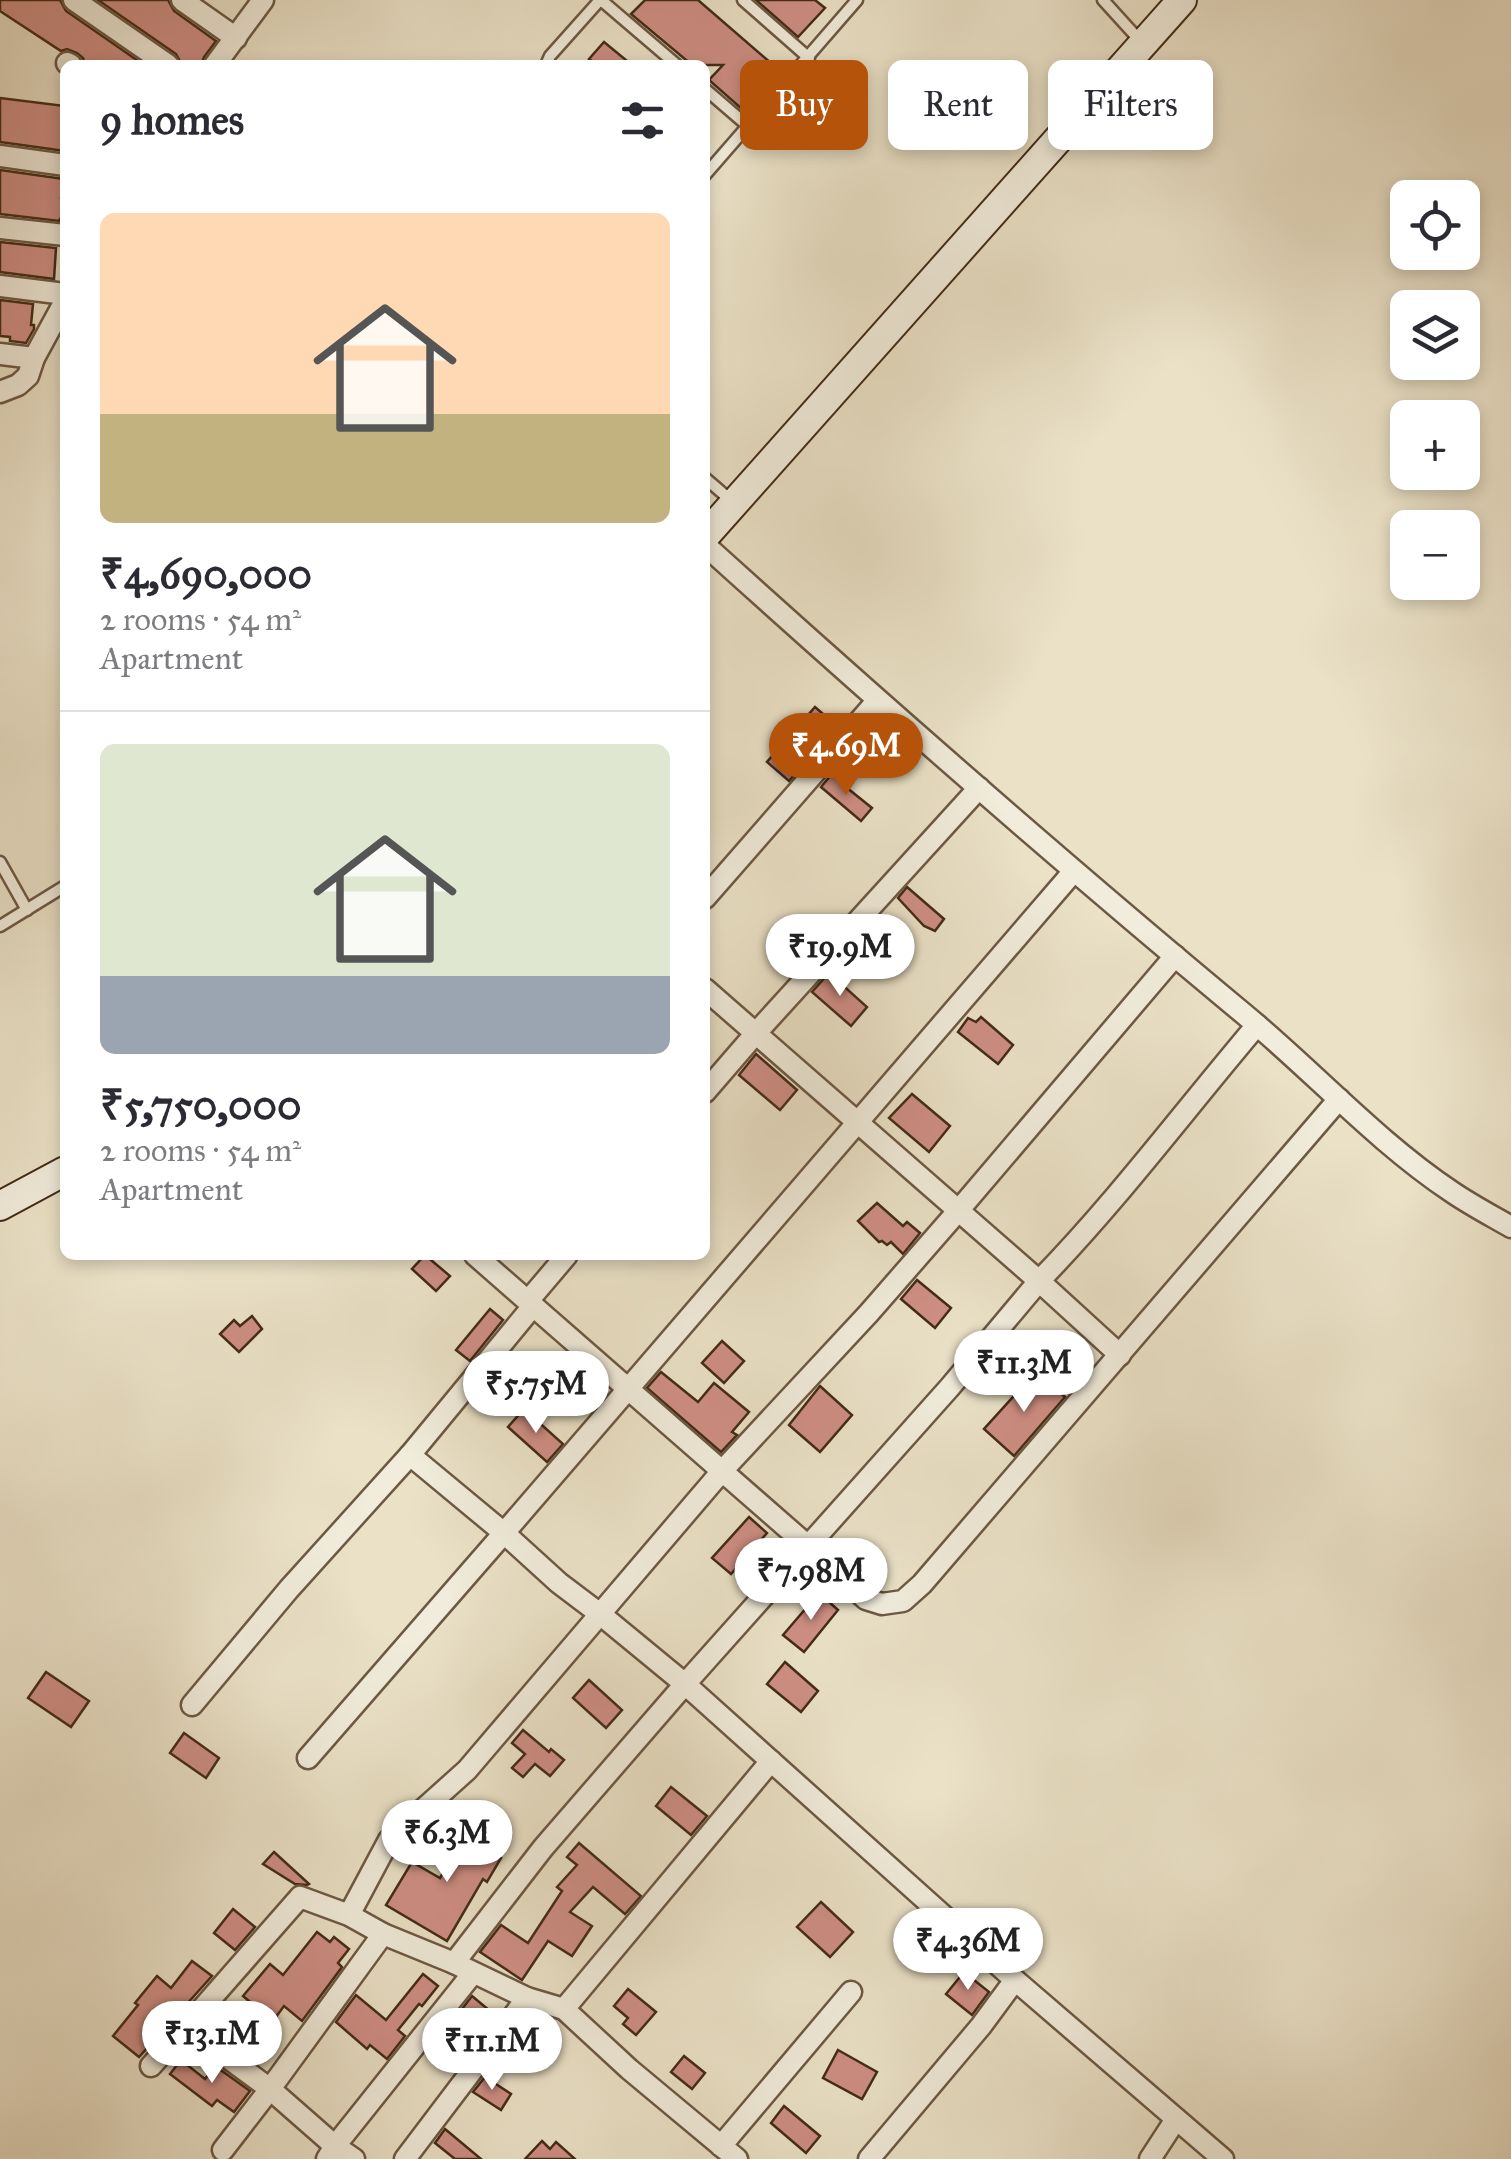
<!DOCTYPE html>
<html lang="en">
<head>
<meta charset="utf-8">
<style>
	:root { --surface:#fff; --page:#f2f2f3; --text:#2b2b33; --muted:#7c7c81; --line:#e1e1e2; --accent:#b45309 }
	body { margin:0; font-family:"IM FELL Great Primer",serif; background:var(--page); color:var(--text); height:100vh; display:flex; flex-direction:column; font-size:38px; white-space:nowrap }
	* { box-sizing:border-box; margin:0 }
	p { font-size:32px; color:var(--muted) }
	.icon { flex:none; width:55px; height:55px; fill:none; stroke:currentColor; stroke-width:2; stroke-linecap:round; stroke-linejoin:round }
	.map { position:relative; flex:1; overflow:hidden }
	.sheet { position:absolute; left:60px; top:60px; width:650px; height:1200px; display:flex; flex-direction:column; background:var(--surface); border-radius:15px; box-shadow:0 5px 15px #0003 }
	.sheet>* { flex:none }
	.guide { position:absolute; left:740px; top:60px; width:620px; height:90px; display:flex; gap:20px }
	.tools { position:absolute; left:1390px; top:180px; display:grid; gap:20px }
	.tools a { display:grid; place-items:center; width:90px; height:90px; border-radius:15px; background:var(--surface); box-shadow:0 5px 15px #0003; font-size:50px }
	.price { position:absolute; translate:-50% -85px; padding:0 22px; border-radius:35px; background:#fff; color:#222; font-size:32px; line-height:65px; filter:drop-shadow(0 2px 5px #0008) }
	.price::after { content:''; position:absolute; left:50%; top:60px; width:30px; height:22px; margin-left:-15px; background:inherit; clip-path:polygon(0 0,100% 0,50% 100%) }
	.price.on { background:var(--accent); color:#fff }
	ul { padding:0; list-style:none }
	li { display:grid; align-content:center; gap:20px; height:530px; padding:0 40px }
	li+li { border-top:2px solid var(--line) }
	li span { display:grid; place-items:center; height:310px; border-radius:15px; color:#555 }
	li>.icon { margin-inline-start:auto }
	span .icon { width:180px; height:180px; fill:#fffc; stroke-width:1 }
	li b { font-size:42px }
	h2 { display:flex; justify-content:space-between; align-items:center; height:120px; padding:0 40px; font-size:42px }
	.pill { padding:0 35px; border-radius:15px; background:var(--surface); box-shadow:0 5px 15px #0003; font-size:35px; line-height:90px }
	.pill.on { background:var(--accent); color:#fff }
	.map>svg:first-child { display:block }
	.building { fill:#ce8e84; stroke:#432b17; stroke-width:2.5 }
	.lines { fill:none; stroke-linecap:round; stroke-linejoin:round }
	.lane-casing { stroke:#6d5843; stroke-width:15 }
	.street-casing { stroke:#6d5843; stroke-width:25 }
	.secondary-casing { stroke:#432b17; stroke-width:32 }
	.lane { stroke:#f1ecdb; stroke-width:10 }
	.street { stroke:#f1ecdb; stroke-width:20 }
	.secondary { stroke:#f1ecdb; stroke-width:28 }
</style>
</head>
<body>
<div class="map">
<svg width="1511" height="2159" viewBox="0 0 1511 2159">
	<rect width="100%" height="100%" fill="#eae1c7"/>
	<filter id="stains"><feTurbulence type="fractalNoise" baseFrequency=".002" numOctaves="4"/><feColorMatrix values="0 0 0 0 .2 0 0 0 0 .09 0 0 0 0 .02 0 0 0 .5 -.17"/></filter>
	<radialGradient id="worn" r=".72"><stop offset=".6" stop-color="#630" stop-opacity="0"/><stop offset="1" stop-color="#630" stop-opacity=".3"/></radialGradient>
	<g class="building">
		<polygon points="0,0 60,0 66,11 144,65 85,65 83,58 77,53 67,49 61,51 0,11"/>
		<polygon points="98,0 168,0 174,11 216,41 204,57 201,65 182,65 176,54"/>
		<polygon points="645,0 698,0 780,71 765,89 763,88 743,110 709,80 723,65 692,65 631,14"/>
		<polygon points="756,0 815,0 825,8 798,37"/>
		<polygon points="604,42 632,65 597,65 589,59"/>
		<polygon points="0,98 65,106 65,151 0,142"/>
		<polygon points="0,170 64,179 61,198 65,199 65,219 60,219 59,221 0,214"/>
		<polygon points="0,242 56,248 54,279 0,272"/>
		<polygon points="0,300 33,304 31,325 34,325 34,329 26,343 10,341 10,337 0,336"/>
		<polygon points="815,707 837,726 789,781 767,762"/>
		<polygon points="831,775 838,778 846,787 872,808 861,821 821,787"/>
		<polygon points="907,887 944,919 935,931 924,926 898,898"/>
		<polygon points="829,973 867,1007 851,1026 812,992"/>
		<polygon points="981,1017 1013,1045 998,1064 958,1032 968,1018 976,1022"/>
		<polygon points="756,1054 797,1090 780,1110 739,1075"/>
		<polygon points="912,1094 950,1126 929,1152 889,1118"/>
		<polygon points="877,1203 903,1226 907,1222 920,1233 903,1254 891,1242 887,1245 882,1241 879,1242 858,1221"/>
		<polygon points="425,1255 450,1276 436,1291 412,1269"/>
		<polygon points="917,1280 951,1308 935,1328 901,1299"/>
		<polygon points="490,1309 503,1320 470,1361 456,1350"/>
		<polygon points="252,1316 262,1329 239,1352 220,1334 234,1320 240,1326"/>
		<polygon points="722,1341 744,1361 724,1383 702,1363"/>
		<polygon points="661,1372 698,1402 714,1383 749,1412 732,1432 737,1435 721,1452 647,1388"/>
		<polygon points="1032,1376 1043,1385 1050,1384 1065,1397 1014,1456 984,1429"/>
		<polygon points="820,1386 852,1415 820,1452 789,1425"/>
		<polygon points="524,1409 563,1444 547,1462 508,1427"/>
		<polygon points="749,1517 767,1533 731,1574 712,1558"/>
		<polygon points="819,1593 838,1610 804,1652 783,1635"/>
		<polygon points="785,1662 818,1691 801,1712 767,1684"/>
		<polygon points="46,1672 89,1701 71,1727 28,1698"/>
		<polygon points="589,1680 622,1710 606,1728 573,1698"/>
		<polygon points="523,1730 549,1752 551,1749 564,1760 550,1776 535,1764 523,1777 512,1768 525,1754 512,1743"/>
		<polygon points="184,1733 219,1758 206,1778 170,1753"/>
		<polygon points="671,1787 707,1816 691,1835 656,1806"/>
		<polygon points="471,1825 504,1845 497,1856 501,1858 487,1882 483,1879 447,1941 386,1905 412,1862 440,1878"/>
		<polygon points="579,1843 641,1896 625,1914 593,1887 570,1912 592,1926 572,1956 548,1941 522,1980 480,1952 501,1925 528,1943 562,1891 557,1887 577,1865 567,1857"/>
		<polygon points="274,1852 309,1884 307,1885 295,1884 263,1864"/>
		<polygon points="821,1902 853,1932 830,1957 797,1927"/>
		<polygon points="233,1909 255,1927 235,1950 214,1933"/>
		<polygon points="317,1932 330,1942 334,1937 349,1949 338,1963 342,1967 302,2021 284,2006 273,2021 243,1996 270,1964 283,1975"/>
		<polygon points="192,1961 212,1976 139,2057 113,2036 138,2005 135,2003 157,1976 171,1988"/>
		<polygon points="964,1972 989,1992 972,2015 946,1994"/>
		<polygon points="423,1974 438,1986 422,2006 419,2004 398,2030 405,2036 387,2059 370,2045 367,2049 336,2022 356,1995 386,2020"/>
		<polygon points="628,1989 656,2012 636,2035 623,2024 628,2018 614,2006"/>
		<polygon points="472,1996 496,2016 475,2044 457,2030 466,2019 459,2013"/>
		<polygon points="838,2050 877,2072 862,2099 823,2078"/>
		<polygon points="684,2056 705,2073 692,2089 671,2072"/>
		<polygon points="181,2060 205,2079 215,2066 250,2091 234,2112 217,2100 212,2106 170,2074"/>
		<polygon points="485,2077 511,2094 501,2110 473,2092"/>
		<polygon points="784,2106 820,2136 806,2153 771,2123"/>
		<polygon points="445,2129 481,2159 455,2159 435,2143"/>
		<polygon points="542,2141 550,2149 556,2142 575,2159 525,2159"/>
	</g>
	<g class="lines">
		<g class="lane-casing">
			<g id="lane">
				<polyline points="601,0 677,65"/>
				<polyline points="743,0 809,58"/>
				<polyline points="1103,0 1143,44"/>
				<polyline points="546,65 550,56 600,0"/>
				<polyline points="705,89 748,126"/>
				<polyline points="705,175 857,0"/>
				<polyline points="705,478 734,503"/>
				<polyline points="0,862 27,910"/>
				<polyline points="0,926 65,886"/>
			</g>
		</g>
		<g class="street-casing">
			<g id="street">
				<polyline points="74,0 168,65"/>
				<polyline points="182,0 236,38"/>
				<polyline points="67,63 71,65"/>
				<polyline points="215,65 263,0"/>
				<polyline points="0,156 65,165"/>
				<polyline points="0,228 65,235"/>
				<polyline points="0,286 65,294"/>
				<polyline points="0,354 34,358"/>
				<polyline points="0,392 18,385 28,376 34,358 65,301"/>
				<path d="M705 545C882 705 1061 862 1244 1014 1314 1072 1377 1142 1452 1192 1471 1205 1492 1216 1511 1227"/>
				<polyline points="705,898 877,701"/>
				<polyline points="705,989 1039,1281 950,1387 685,1684 1015,1980 1223,2159"/>
				<polyline points="705,1092 756,1033 979,788"/>
				<polyline points="475,1255 809,1547 866,1599 882,1604 903,1601 922,1584 1339,1099"/>
				<polyline points="528,1301 567,1255"/>
				<polyline points="533,1306 410,1455 504,1533 1074,871"/>
				<path d="M1120 1355 1039 1281C1117 1201 1184 1111 1257 1025"/>
				<polyline points="192,1705 289,1589 410,1455"/>
				<polyline points="308,1758 504,1533 559,1583 600,1614 722,1471 869,1313 958,1211 1175,956"/>
				<polyline points="349,1915 389,1840 467,1770 600,1614 685,1684 543,1848 454,1963 527,1998 564,2009"/>
				<polyline points="186,2027 300,1897 349,1915 383,1934"/>
				<polyline points="151,2066 186,2027 270,2089 223,2150"/>
				<polyline points="721,2146 851,1992"/>
				<polyline points="327,2159 335,2146 270,2089 383,1934 454,1963"/>
				<polyline points="354,2159 335,2146 473,1973"/>
				<polyline points="405,2159 527,1998"/>
				<polyline points="737,2159 629,2069 564,2009 771,1761"/>
				<polyline points="869,2159 981,2026 1015,1980"/>
				<polyline points="1150,2159 1176,2119"/>
			</g>
		</g>
		<g class="secondary-casing">
			<g id="secondary">
				<polyline points="705,536 1182,0"/>
				<polyline points="0,1206 65,1171"/>
			</g>
		</g>
		<use href="#lane" class="lane"/>
		<use href="#street" class="street"/>
		<use href="#secondary" class="secondary"/>
	</g>
	<rect width="100%" height="100%" filter="url(#stains)"/>
	<rect width="100%" height="100%" fill="url(#worn)"/>
</svg>
<div class="tools">
<a><svg class="icon" aria-label="locate" viewBox="0 0 24 24"><circle cx="12" cy="12" r="6"/><path d="M12 2v4M12 18v4M2 12h4M18 12h4"/></svg></a>
<a><svg class="icon" aria-label="layers" viewBox="0 0 24 24"><path d="M12 4l9 5-9 5-9-5zM3 14l9 5 9-5"/></svg></a>
<a>+</a>
<a>−</a>
</div>
<b class="price on" style="left:846px;top:798px">₹4.69M</b>
<b class="price" style="left:840px;top:999px">₹19.9M</b>
<b class="price" style="left:1024px;top:1415px">₹11.3M</b>
<b class="price" style="left:536px;top:1436px">₹5.75M</b>
<b class="price" style="left:811px;top:1623px">₹7.98M</b>
<b class="price" style="left:447px;top:1885px">₹6.3M</b>
<b class="price" style="left:968px;top:1993px">₹4.36M</b>
<b class="price" style="left:212px;top:2086px">₹13.1M</b>
<b class="price" style="left:492px;top:2093px">₹11.1M</b>
<div class="guide">
<a class="pill on">Buy</a>
<a class="pill">Rent</a>
<a class="pill">Filters</a>
</div>
<section class="sheet">
<h2>9 homes<svg class="icon" aria-label="filters" viewBox="0 0 24 24"><path d="M4 7h16M4 17h16"/><circle cx="9" cy="7" r="2"/><circle cx="15" cy="17" r="2"/></svg></h2>
<ul>
<li><span style="background:linear-gradient(#ffd9b3 65%,#c2b280 0)"><svg class="icon" aria-label="home" viewBox="0 0 24 24"><path d="M3 11l9-7 9 7M6 9v11h12V9"/></svg></span><div><b>₹4,690,000</b><p>2 rooms · 54 m²</p><p>Apartment</p></div></li>
<li><span style="background:linear-gradient(#dfe7d0 75%,#9aa5b1 0)"><svg class="icon" aria-label="home" viewBox="0 0 24 24"><path d="M3 11l9-7 9 7M6 9v11h12V9"/></svg></span><div><b>₹5,750,000</b><p>2 rooms · 54 m²</p><p>Apartment</p></div></li>
</ul>
</section>
</div>
</body>
</html>
